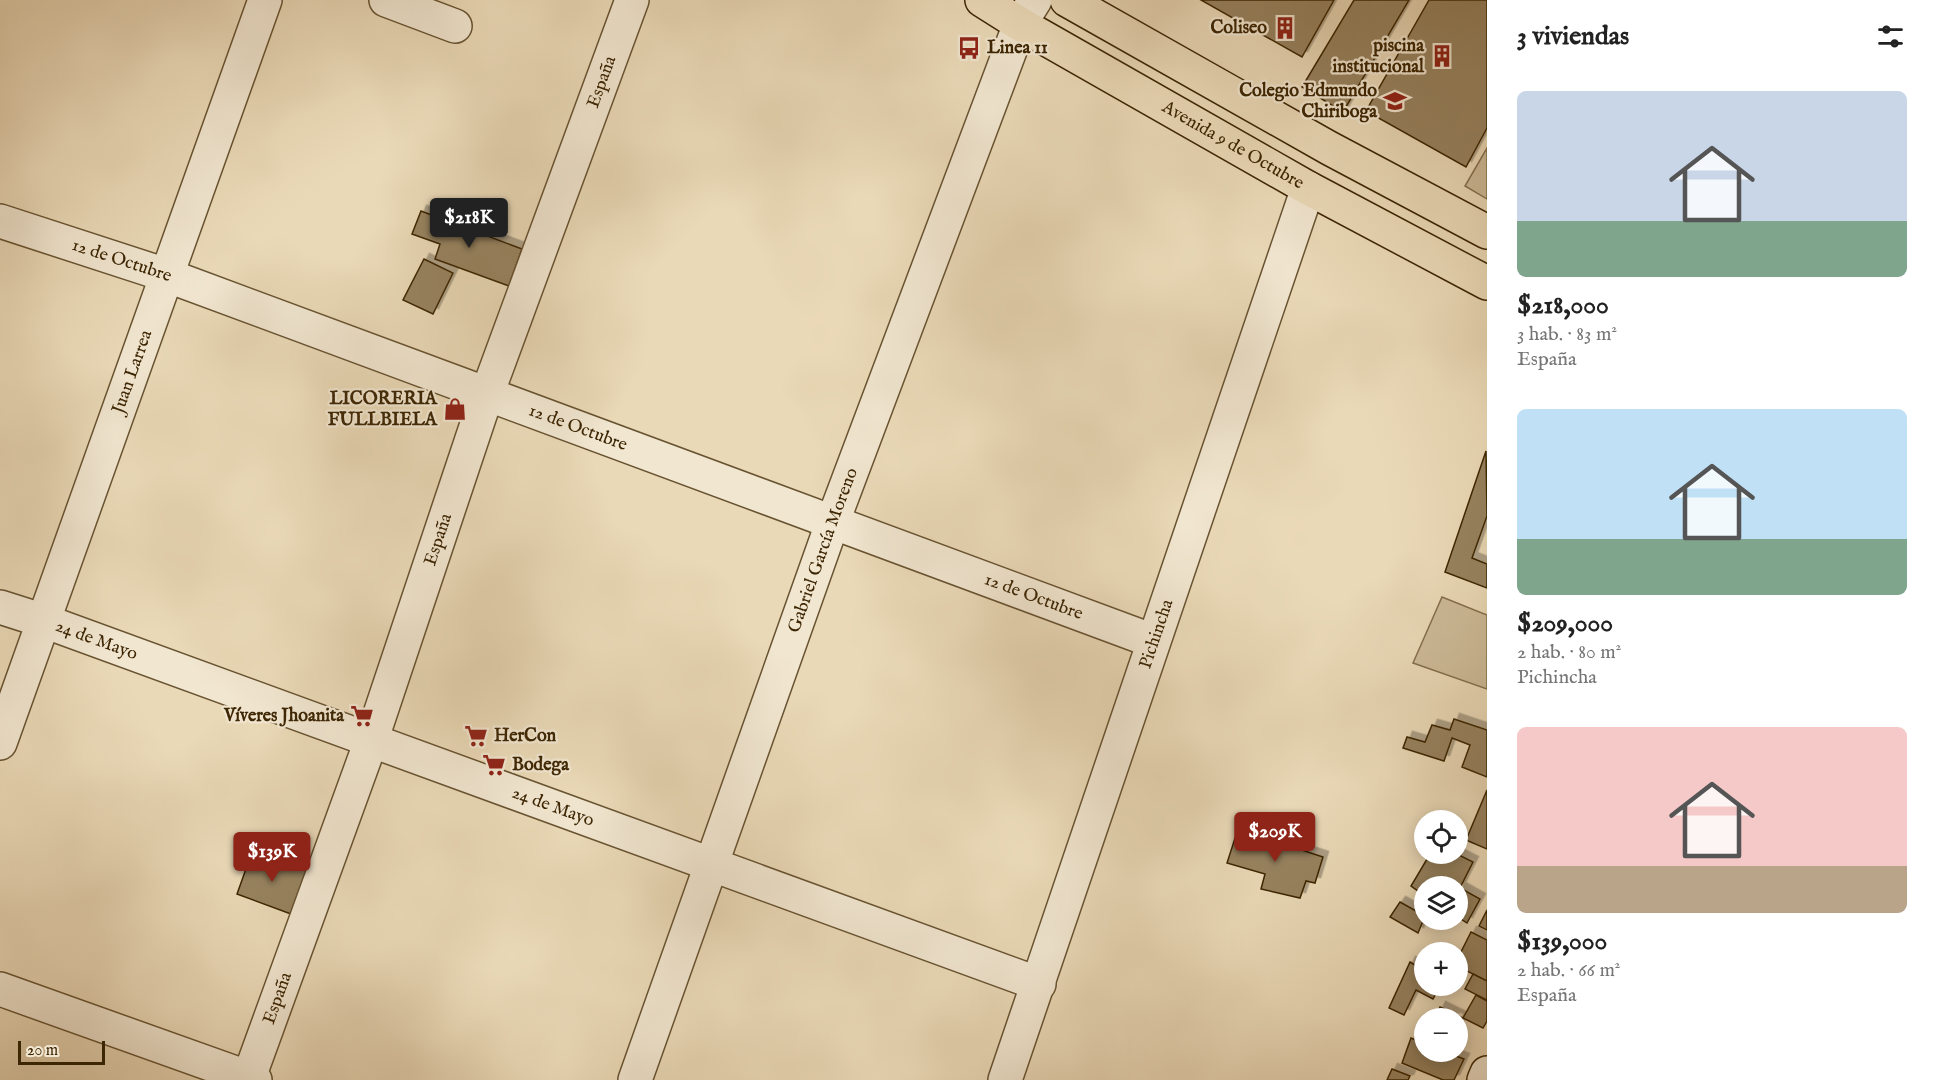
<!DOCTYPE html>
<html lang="es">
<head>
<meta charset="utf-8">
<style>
	:root { --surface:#fff; --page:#f6f6f6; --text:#222; --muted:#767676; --accent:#8f2418 }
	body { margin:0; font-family:"IM FELL English",serif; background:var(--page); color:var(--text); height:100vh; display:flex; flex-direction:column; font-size:22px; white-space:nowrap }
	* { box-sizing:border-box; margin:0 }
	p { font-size:20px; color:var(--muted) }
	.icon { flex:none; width:33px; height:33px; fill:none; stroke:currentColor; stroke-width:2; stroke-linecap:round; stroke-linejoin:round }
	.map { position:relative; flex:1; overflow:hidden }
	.side { display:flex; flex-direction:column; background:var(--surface); width:450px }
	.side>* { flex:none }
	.tools { position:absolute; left:1414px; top:810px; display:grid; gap:12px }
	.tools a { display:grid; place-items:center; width:54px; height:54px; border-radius:50%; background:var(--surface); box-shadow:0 3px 15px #0003; font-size:30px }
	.scale { position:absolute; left:18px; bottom:15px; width:87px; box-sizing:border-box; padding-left:6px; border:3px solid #3d2604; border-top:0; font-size:16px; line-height:21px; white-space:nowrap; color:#3d2604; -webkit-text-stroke:4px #f1e6d0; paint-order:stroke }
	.price { position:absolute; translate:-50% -51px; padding:0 14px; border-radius:6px; background:var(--accent); color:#fff; font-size:20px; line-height:39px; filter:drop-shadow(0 2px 3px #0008) }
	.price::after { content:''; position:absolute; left:50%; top:36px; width:18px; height:14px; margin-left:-9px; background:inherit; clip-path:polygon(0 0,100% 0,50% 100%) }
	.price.selected { background:#222; color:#fff }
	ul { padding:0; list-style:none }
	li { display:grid; align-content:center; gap:12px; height:318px; padding:0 30px }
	li span { display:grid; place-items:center; height:186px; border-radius:9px; color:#555 }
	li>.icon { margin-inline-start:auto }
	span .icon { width:108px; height:108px; fill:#fffc; stroke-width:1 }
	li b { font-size:26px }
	h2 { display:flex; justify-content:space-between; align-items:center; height:72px; padding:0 30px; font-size:26px }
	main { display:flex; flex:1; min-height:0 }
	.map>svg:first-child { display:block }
	.green { fill:#cdbb99; stroke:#85704e; stroke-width:1.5 }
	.building { fill:#978361; stroke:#3d2604; stroke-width:1.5; filter:url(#shadow) }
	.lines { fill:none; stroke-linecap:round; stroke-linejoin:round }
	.minor-casing { stroke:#685331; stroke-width:36 }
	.secondary-casing { stroke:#3d2604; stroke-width:36 }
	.primary-casing { stroke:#3d2604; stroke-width:36 }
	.minor { stroke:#f1e6d0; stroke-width:33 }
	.secondary { stroke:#f1e6d0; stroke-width:33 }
	.primary { stroke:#ead9b7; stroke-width:33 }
	.labels { text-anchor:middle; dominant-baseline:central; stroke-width:4.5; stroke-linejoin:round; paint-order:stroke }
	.poi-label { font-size:18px; font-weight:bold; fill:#3d2604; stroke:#f1e6d0; text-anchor:end }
	.street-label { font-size:18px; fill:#3d2604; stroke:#f1e6d0 }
</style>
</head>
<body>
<main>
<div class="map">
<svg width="1487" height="1080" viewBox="0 0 1487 1080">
	<defs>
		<filter id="shadow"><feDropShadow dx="5.5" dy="-5.5" stdDeviation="0" flood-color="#0004"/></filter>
	</defs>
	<rect width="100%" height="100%" fill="#ead9b7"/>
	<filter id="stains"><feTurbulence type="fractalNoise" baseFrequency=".00333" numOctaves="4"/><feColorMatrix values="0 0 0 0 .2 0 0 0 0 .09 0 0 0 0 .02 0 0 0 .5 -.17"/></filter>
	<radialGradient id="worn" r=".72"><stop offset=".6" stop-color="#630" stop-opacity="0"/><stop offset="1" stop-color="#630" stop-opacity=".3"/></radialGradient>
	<g class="green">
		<polygon points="1487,148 1487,199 1465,186"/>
		<polygon points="1442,597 1487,615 1487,689 1413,663"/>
	</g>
	<g class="building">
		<polygon points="1201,0 1334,0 1302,57"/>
		<polygon points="1354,0 1409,0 1343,112 1302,87"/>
		<polygon points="1429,0 1487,0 1487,128 1466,167 1366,111"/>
		<polygon points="421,211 522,249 509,286 435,259 440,244 412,234"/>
		<polygon points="424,259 453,273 433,314 403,300"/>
		<polygon points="1486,451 1487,516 1472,558 1487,564 1487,588 1445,572"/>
		<polygon points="1454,719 1487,730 1487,777 1462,767 1470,745 1452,738 1444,761 1403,748 1407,737 1425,742 1432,725 1450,730"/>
		<polygon points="1487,790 1487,849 1466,840"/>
		<polygon points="1238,829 1323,857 1315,883 1306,881 1300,898 1261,889 1265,874 1227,863"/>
		<polygon points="252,852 307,871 291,914 237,894"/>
		<polygon points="1430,854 1457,854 1473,862 1460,888 1480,899 1467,923 1458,917 1458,886 1425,886 1425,896 1411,886"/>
		<polygon points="1400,902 1425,916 1418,933 1390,917"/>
		<polygon points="1487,910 1487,930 1479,926"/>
		<polygon points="1471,932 1487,940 1487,981 1465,970 1465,962 1458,958"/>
		<polygon points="1410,962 1425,971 1425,986 1440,986 1433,999 1416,990 1404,1015 1389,1008"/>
		<polygon points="1473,974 1487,981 1487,1000 1465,989"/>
		<polygon points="1476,995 1487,1001 1487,1021 1483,1028 1463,1018"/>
		<polygon points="1440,1007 1463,1018 1458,1027 1458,1018 1435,1018"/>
		<polygon points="1411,1038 1425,1044 1425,1052 1445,1052 1464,1059 1454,1080 1443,1080 1402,1063"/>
		<polygon points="1392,1069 1410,1076 1408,1080 1387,1080"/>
	</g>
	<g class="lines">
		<g class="minor-casing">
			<g id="minor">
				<polyline points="386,0 455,26"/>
				<path id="s1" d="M0 221 166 275 1153 641"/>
				<path id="s2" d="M0 607 44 621 1039 984"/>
				<path id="s3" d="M0 743 265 0"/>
				<polyline points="0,989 255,1080"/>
				<path id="s4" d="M248 1080 371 741 487 394 632 0"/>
				<path id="s5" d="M635 1080 833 521 1020 24 1035 0"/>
				<path id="s6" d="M1005 1080 1308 188"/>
			</g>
		</g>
		<g class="secondary-casing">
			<polyline id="secondary" points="1484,1080 1487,1073"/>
		</g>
		<g class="primary-casing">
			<g id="primary">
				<path id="s7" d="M982 0 1020 24 1308 188 1487 283"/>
				<polyline points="1067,0 1329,148 1487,232"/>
			</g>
		</g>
		<use href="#minor" class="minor"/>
		<use href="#secondary" class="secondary"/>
		<use href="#primary" class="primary"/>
	</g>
	<defs>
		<g id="building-bare" transform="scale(1.8)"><path d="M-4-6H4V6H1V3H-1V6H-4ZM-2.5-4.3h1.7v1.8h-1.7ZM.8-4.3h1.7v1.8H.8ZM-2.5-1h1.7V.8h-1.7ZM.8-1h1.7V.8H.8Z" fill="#8f2418" stroke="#f1e6d0" stroke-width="2.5" paint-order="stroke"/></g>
		<g id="bus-bare" transform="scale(1.8)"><path d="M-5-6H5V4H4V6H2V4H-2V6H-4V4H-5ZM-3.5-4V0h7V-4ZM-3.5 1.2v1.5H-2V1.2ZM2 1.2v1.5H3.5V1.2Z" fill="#8f2418" stroke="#f1e6d0" stroke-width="2.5" paint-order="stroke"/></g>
		<g id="university-bare" transform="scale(1.8)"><path d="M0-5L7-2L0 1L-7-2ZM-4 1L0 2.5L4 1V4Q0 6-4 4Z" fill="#8f2418" stroke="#f1e6d0" stroke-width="2.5" paint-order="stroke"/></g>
		<g id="shop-bare" transform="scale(1.8)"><path d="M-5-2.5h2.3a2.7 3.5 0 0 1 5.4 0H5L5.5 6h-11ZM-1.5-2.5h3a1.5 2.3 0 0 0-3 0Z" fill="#8f2418" stroke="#f1e6d0" stroke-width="2.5" paint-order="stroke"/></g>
		<g id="supermarket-bare" transform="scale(1.8)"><path d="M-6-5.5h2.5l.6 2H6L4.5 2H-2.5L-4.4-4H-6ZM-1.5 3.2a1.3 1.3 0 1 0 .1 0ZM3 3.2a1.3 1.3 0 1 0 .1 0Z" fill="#8f2418" stroke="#f1e6d0" stroke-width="2.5" paint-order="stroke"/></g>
	</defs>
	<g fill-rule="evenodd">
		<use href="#building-bare" x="1285" y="28"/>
		<use href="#bus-bare" x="969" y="48"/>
		<use href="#building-bare" x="1442" y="56"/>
		<use href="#university-bare" x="1395" y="101"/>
		<use href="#shop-bare" x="455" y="409"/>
		<use href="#supermarket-bare" x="362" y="716"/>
		<use href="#supermarket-bare" x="476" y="736"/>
		<use href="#supermarket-bare" x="494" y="765"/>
	</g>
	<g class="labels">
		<g class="poi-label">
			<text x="1267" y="28">Coliseo</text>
			<text x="1424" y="46">piscina<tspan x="1424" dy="21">institucional</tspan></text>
			<text x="987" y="48" text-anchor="start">Linea 11</text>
			<text x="1377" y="91">Colegio Edmundo<tspan x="1377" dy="21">Chiriboga</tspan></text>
			<text x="437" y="399">LICORERIA<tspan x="437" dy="21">FULLBIELA</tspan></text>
			<text x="344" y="716">Víveres Jhoanita</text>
			<text x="494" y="736" text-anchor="start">HerCon</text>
			<text x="512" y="765" text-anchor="start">Bodega</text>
		</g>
		<g class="street-label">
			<text stroke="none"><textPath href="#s4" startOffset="1059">España</textPath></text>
			<text stroke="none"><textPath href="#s7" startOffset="290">Avenida 9 de Octubre</textPath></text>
			<text stroke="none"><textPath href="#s1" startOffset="128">12 de Octubre</textPath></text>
			<text stroke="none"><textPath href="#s3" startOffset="394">Juan Larrea</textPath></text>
			<text stroke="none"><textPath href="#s1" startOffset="614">12 de Octubre</textPath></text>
			<text stroke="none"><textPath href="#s4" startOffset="573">España</textPath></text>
			<text stroke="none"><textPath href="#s5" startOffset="562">Gabriel García Moreno</textPath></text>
			<text stroke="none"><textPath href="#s1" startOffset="1100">12 de Octubre</textPath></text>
			<text stroke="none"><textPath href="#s6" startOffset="471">Pichincha</textPath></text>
			<text stroke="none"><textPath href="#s2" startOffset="102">24 de Mayo</textPath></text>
			<text stroke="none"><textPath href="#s2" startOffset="588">24 de Mayo</textPath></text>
			<text stroke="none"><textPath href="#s4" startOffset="87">España</textPath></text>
		</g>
	</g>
	<rect width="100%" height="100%" filter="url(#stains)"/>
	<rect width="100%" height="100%" fill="url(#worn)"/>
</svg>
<div class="tools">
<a><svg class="icon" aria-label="locate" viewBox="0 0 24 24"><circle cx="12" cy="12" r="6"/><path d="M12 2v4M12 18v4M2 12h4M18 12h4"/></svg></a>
<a><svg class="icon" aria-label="layers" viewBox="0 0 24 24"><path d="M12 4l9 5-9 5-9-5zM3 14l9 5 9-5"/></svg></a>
<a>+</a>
<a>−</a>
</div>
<div class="scale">20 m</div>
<b class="price selected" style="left:469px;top:249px">$218K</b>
<b class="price" style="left:1275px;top:863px">$209K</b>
<b class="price" style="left:272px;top:883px">$139K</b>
</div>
<section class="side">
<h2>3 viviendas<svg class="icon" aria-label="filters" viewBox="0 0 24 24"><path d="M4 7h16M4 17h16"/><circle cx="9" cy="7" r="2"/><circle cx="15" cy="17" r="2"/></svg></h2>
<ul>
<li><span style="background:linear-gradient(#c9d6e8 70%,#7fa58c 0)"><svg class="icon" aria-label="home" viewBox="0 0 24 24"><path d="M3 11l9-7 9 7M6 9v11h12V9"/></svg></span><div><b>$218,000</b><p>3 hab. · 83 m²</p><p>España</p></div></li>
<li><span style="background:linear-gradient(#bfe0f5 70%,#7fa58c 0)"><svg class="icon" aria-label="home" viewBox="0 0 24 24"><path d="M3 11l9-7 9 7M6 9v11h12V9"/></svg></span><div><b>$209,000</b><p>2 hab. · 80 m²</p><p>Pichincha</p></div></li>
<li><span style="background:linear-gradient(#f6c9c9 75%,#b9a48a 0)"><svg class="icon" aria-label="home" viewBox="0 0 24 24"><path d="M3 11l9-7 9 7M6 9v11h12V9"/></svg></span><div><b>$139,000</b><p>2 hab. · 66 m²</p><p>España</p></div></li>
</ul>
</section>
</main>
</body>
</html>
